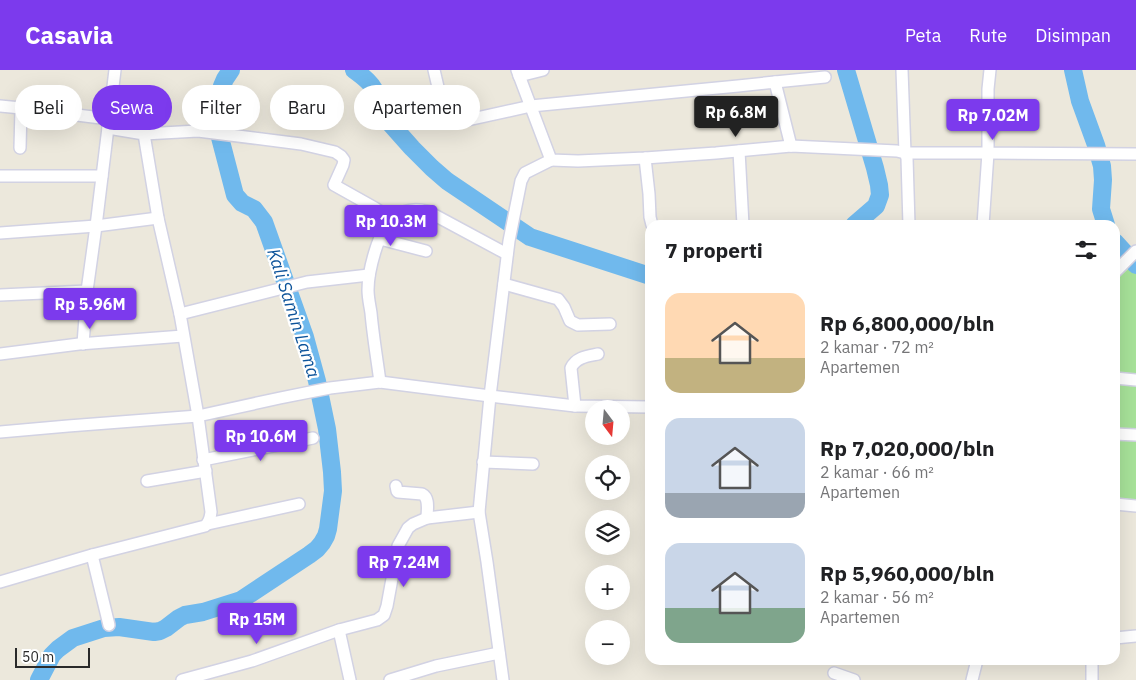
<!DOCTYPE html>
<html lang="id">
<head>
<meta charset="utf-8">
<style>
	:root { --surface:#fff; --page:#f2f2f2; --text:#202124; --muted:#757577; --accent:#7c3aed }
	body { margin:0; font-family:"IBM Plex Sans",sans-serif; background:var(--page); color:var(--text); height:100vh; display:flex; flex-direction:column; font-size:19px; white-space:nowrap }
	* { box-sizing:border-box; margin:0 }
	p { font-size:16px; color:var(--muted) }
	.icon { flex:none; width:28px; height:28px; fill:none; stroke:currentColor; stroke-width:2; stroke-linecap:round; stroke-linejoin:round }
	.map { position:relative; flex:1; overflow:hidden }
	.drawer { position:absolute; left:645px; top:150px; width:475px; height:445px; display:flex; flex-direction:column; background:var(--surface); border-radius:15px; box-shadow:0 5px 20px #0002 }
	.drawer>* { flex:none }
	.top-card { position:absolute; left:15px; top:15px; width:475px; height:45px; display:flex; gap:10px }
	.needle { width:32px; rotate:164deg }
	.controls { position:absolute; left:585px; top:330px; display:grid; gap:10px }
	.controls a { display:grid; place-items:center; width:45px; height:45px; border-radius:50%; background:var(--surface); box-shadow:0 5px 20px #0002; font-size:25px }
	.scale { position:absolute; left:15px; bottom:12px; width:75px; box-sizing:border-box; padding-left:5px; border:2px solid #2a2a2a; border-top:0; font-size:14px; line-height:18px; white-space:nowrap; color:#2a2a2a; -webkit-text-stroke:4px #fff; paint-order:stroke }
	.price { position:absolute; translate:-50% -42px; padding:0 11px; border-radius:5px; background:var(--accent); color:#fff; font-size:16px; line-height:32px; filter:drop-shadow(0 1px 2px #0008) }
	.price::after { content:''; position:absolute; left:50%; top:30px; width:15px; height:11px; margin-left:-8px; background:inherit; clip-path:polygon(0 0,100% 0,50% 100%) }
	.price.on { background:#222; color:#fff }
	ul { padding:0; list-style:none }
	li { display:flex; align-items:center; gap:15px; height:125px; padding:0 20px }
	li span { display:grid; place-items:center; flex:none; width:140px; height:100px; border-radius:15px; color:#555 }
	li>.icon { margin-inline-start:auto }
	span .icon { width:60px; height:60px; fill:#fffc; stroke-width:1 }
	li b { font-size:21px }
	h2 { display:flex; justify-content:space-between; align-items:center; height:60px; padding:0 20px; font-size:21px }
	.tag { padding:0 18px; border-radius:22px; background:var(--surface); box-shadow:0 5px 20px #0002; font-size:18px; line-height:45px }
	.tag.on { background:var(--accent); color:#fff }
	header { display:flex; align-items:center; gap:30px; box-sizing:border-box; height:70px; padding:0 25px; background:var(--accent); color:#fff }
	header strong { font-size:24px }
	nav { display:flex; gap:28px; margin-inline-start:auto; font-size:18px }
	.map>svg:first-child { display:block }
	.green { fill:#a7e299 }
	.lines { fill:none; stroke-linecap:round; stroke-linejoin:round }
	.river { stroke:#70b9ed; stroke-width:18 }
	.minor-casing { stroke:#d2d2e3; stroke-width:14 }
	.minor { stroke:#fff; stroke-width:11 }
	.labels { text-anchor:middle; dominant-baseline:central; stroke-width:4.5; stroke-linejoin:round; paint-order:stroke }
	.water-label { font-size:18px; font-style:italic; fill:#0e549a; stroke:#fff }
</style>
</head>
<body>
<header>
<strong>Casavia</strong>
<nav><a>Peta</a><a>Rute</a><a>Disimpan</a></nav>
</header>
<div class="map">
<svg width="1136" height="610" viewBox="0 0 1136 610">
	<rect width="100%" height="100%" fill="#ece8dc"/>
	<polygon class="green" points="1136,190 1136,430 1115,428 1115,211 1128,199"/>
	<g class="lines">
		<g class="river">
			<path d="M354 0C361 5 376 16 376 26 376 29 375 31 375 34L380 42 412 78 432 98 447 111 530 167 650 206"/>
			<polyline points="846,0 875,98 879,115 880,125 876,136 854,155"/>
			<polyline points="1073,0 1080,31 1096,75 1102,96 1103,110 1101,139 1106,155"/>
			<polyline points="1115,172 1136,195"/>
			<polyline points="39,610 52,585 58,579 73,568 104,558 119,557 154,562 160,561 166,558 179,548 185,545 203,542 241,530 309,485 317,479 322,473 326,466 328,459 333,421 332,402 327,359 317,311 305,267 264,152 254,139 242,133 235,125 217,56 217,39 222,16 225,9 231,0"/>
		</g>
		<g class="minor-casing">
			<g id="minor">
				<polyline points="434,0 446,51"/>
				<polyline points="517,0 551,90 578,91 645,88 716,83 791,76 897,81 905,83 907,88 909,155"/>
				<polyline points="902,0 905,83 988,83 983,155"/>
				<polyline points="990,0 988,19 988,83 1136,84"/>
				<polyline points="519,6 543,0"/>
				<polyline points="775,12 825,7"/>
				<polyline points="0,36 21,38 109,49"/>
				<polyline points="419,53 446,51 454,53 531,36 738,16 775,12 791,76"/>
				<polyline points="144,64 198,61 301,74 335,82 341,86 344,90 343,95 334,115 375,138 391,149"/>
				<polyline points="20,78 21,38"/>
				<polyline points="739,81 743,155"/>
				<polyline points="645,88 649,124 650,147 652,155"/>
				<polyline points="0,106 102,106"/>
				<polyline points="0,163 96,156 158,148"/>
				<polyline points="380,169 426,181"/>
				<polyline points="1115,202 1136,181"/>
				<polyline points="504,214 558,229 564,237 570,251 578,255 610,254"/>
				<polyline points="0,225 87,221"/>
				<polyline points="180,244 307,212 369,205"/>
				<polyline points="83,274 87,221 96,156 115,0"/>
				<polyline points="0,284 79,274 183,266"/>
				<polyline points="1115,308 1136,310"/>
				<path d="M380 312C377 289 373 266 371 243 370 236 368 228 368 220 368 202 378 161 392 149 402 140 414 138 427 141L507 184"/>
				<path d="M575 336 571 298C576 287 588 286 598 284"/>
				<polyline points="0,362 68,356 198,346 280,328 330,318 380,312 490,326 575,336 650,337"/>
				<polyline points="1115,364 1136,365"/>
				<polyline points="203,390 313,368"/>
				<polyline points="483,392 533,394"/>
				<polyline points="147,411 206,401"/>
				<path d="M396 416 397 421 398 422 422 424C430 428 427 440 427 448"/>
				<polyline points="1115,434 1136,436"/>
				<polyline points="208,454 299,434"/>
				<polyline points="92,485 109,555"/>
				<path d="M0 512 92 485 205 456C210 452 210 448 211 442L198 346 180 244 158 148 144 64 108 58"/>
				<polyline points="1115,568 1136,566"/>
				<polyline points="834,603 854,610"/>
				<polyline points="182,610 252,591 339,560"/>
				<polyline points="350,610 339,560 377,550 384,545 387,536 398,476 408,458 413,454 427,448 479,442"/>
				<polyline points="390,610 436,596 499,583"/>
				<polyline points="503,610 487,492 479,442 490,326 509,171 521,111 525,103 551,90"/>
				<polyline points="972,610 977,590"/>
				<polyline points="1092,610 1092,590"/>
			</g>
		</g>
		<use href="#minor" class="minor"/>
	</g>
	<g class="labels">
		<g class="water-label">
			<text transform="translate(294 243) rotate(72)">Kali Samin Lama</text>
		</g>
	</g>
</svg>
<div class="controls">
<a><svg class="needle" viewBox="-14 -14 28 28"><path d="M0-13l5 13h-10z" fill="#e53935"/><path d="M0 13l5-13h-10z" fill="#757577"/></svg></a>
<a><svg class="icon" aria-label="locate" viewBox="0 0 24 24"><circle cx="12" cy="12" r="6"/><path d="M12 2v4M12 18v4M2 12h4M18 12h4"/></svg></a>
<a><svg class="icon" aria-label="layers" viewBox="0 0 24 24"><path d="M12 4l9 5-9 5-9-5zM3 14l9 5 9-5"/></svg></a>
<a>+</a>
<a>−</a>
</div>
<div class="scale">50 m</div>
<b class="price on" style="left:736px;top:68px">Rp 6.8M</b>
<b class="price" style="left:993px;top:71px">Rp 7.02M</b>
<b class="price" style="left:391px;top:177px">Rp 10.3M</b>
<b class="price" style="left:90px;top:260px">Rp 5.96M</b>
<b class="price" style="left:261px;top:392px">Rp 10.6M</b>
<b class="price" style="left:404px;top:518px">Rp 7.24M</b>
<b class="price" style="left:257px;top:575px">Rp 15M</b>
<div class="top-card">
<a class="tag">Beli</a>
<a class="tag on">Sewa</a>
<a class="tag">Filter</a>
<a class="tag">Baru</a>
<a class="tag">Apartemen</a>
</div>
<section class="drawer">
<h2>7 properti<svg class="icon" aria-label="filters" viewBox="0 0 24 24"><path d="M4 7h16M4 17h16"/><circle cx="9" cy="7" r="2"/><circle cx="15" cy="17" r="2"/></svg></h2>
<ul>
<li><span style="background:linear-gradient(#ffd9b3 65%,#c2b280 0)"><svg class="icon" aria-label="home" viewBox="0 0 24 24"><path d="M3 11l9-7 9 7M6 9v11h12V9"/></svg></span><div><b>Rp 6,800,000/bln</b><p>2 kamar · 72 m²</p><p>Apartemen</p></div></li>
<li><span style="background:linear-gradient(#c9d6e8 75%,#9aa5b1 0)"><svg class="icon" aria-label="home" viewBox="0 0 24 24"><path d="M3 11l9-7 9 7M6 9v11h12V9"/></svg></span><div><b>Rp 7,020,000/bln</b><p>2 kamar · 66 m²</p><p>Apartemen</p></div></li>
<li><span style="background:linear-gradient(#c9d6e8 65%,#7fa58c 0)"><svg class="icon" aria-label="home" viewBox="0 0 24 24"><path d="M3 11l9-7 9 7M6 9v11h12V9"/></svg></span><div><b>Rp 5,960,000/bln</b><p>2 kamar · 56 m²</p><p>Apartemen</p></div></li>
</ul>
</section>
</div>
</body>
</html>
